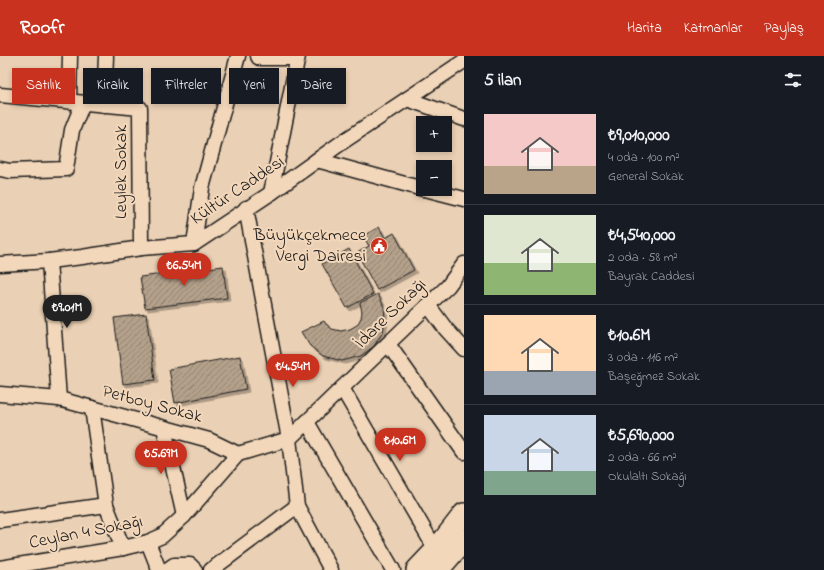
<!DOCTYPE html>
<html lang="tr">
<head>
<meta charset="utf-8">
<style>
	:root { --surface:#171b24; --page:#20242c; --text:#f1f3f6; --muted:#9ea1a6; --line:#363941; --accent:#c8321e }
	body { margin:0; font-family:"Indie Flower",sans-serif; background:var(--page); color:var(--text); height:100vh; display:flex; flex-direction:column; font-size:15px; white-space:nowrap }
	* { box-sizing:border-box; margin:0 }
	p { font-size:13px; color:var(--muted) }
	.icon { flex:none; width:22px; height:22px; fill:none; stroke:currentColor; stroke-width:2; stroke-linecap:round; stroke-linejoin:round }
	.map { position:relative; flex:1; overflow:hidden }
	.side { display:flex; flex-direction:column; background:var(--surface); width:360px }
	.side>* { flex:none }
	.banner { position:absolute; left:12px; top:12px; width:380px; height:36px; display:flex; gap:8px }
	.fabs { position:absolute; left:416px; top:60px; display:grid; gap:8px }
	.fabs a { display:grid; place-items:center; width:36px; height:36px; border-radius:0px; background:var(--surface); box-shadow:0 2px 6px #0003; font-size:20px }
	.price { position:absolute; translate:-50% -34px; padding:0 9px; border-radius:14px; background:var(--accent); color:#fff; font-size:13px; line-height:26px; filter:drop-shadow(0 1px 2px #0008) }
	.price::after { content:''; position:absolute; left:50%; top:24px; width:12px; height:9px; margin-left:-6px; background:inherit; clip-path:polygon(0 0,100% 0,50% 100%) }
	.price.selected { background:#222; color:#fff }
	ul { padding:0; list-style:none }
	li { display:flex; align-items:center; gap:12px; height:100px; padding:0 20px }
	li+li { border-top:1px solid var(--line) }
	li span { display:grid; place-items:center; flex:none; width:112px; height:80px; border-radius:0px; color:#555 }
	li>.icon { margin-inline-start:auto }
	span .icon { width:48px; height:48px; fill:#fffc; stroke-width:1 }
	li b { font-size:17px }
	h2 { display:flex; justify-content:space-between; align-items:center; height:48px; padding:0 20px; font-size:17px }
	.chip { padding:0 14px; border-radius:0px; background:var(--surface); box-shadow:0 2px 6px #0003; font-size:14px; line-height:36px }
	.chip.selected { background:var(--accent); color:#fff }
	header { display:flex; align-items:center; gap:24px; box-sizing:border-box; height:56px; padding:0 20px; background:var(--accent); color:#fff }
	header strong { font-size:19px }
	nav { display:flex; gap:22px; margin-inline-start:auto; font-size:14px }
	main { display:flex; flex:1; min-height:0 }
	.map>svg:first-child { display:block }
	.building { fill:url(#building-hatch); stroke:#1c1c1c; filter:url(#shadow) }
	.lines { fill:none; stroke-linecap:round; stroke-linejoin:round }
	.minor-casing { stroke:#1c1c1c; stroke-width:17 }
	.major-casing { stroke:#1c1c1c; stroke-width:21 }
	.highway-casing { stroke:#1c1c1c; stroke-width:24 }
	.minor { stroke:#f3d7ba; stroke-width:14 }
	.major { stroke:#f3d7ba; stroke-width:18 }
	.highway { stroke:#f3d7ba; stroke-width:21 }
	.labels { text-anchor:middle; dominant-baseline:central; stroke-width:4; stroke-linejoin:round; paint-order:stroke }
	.street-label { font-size:18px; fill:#1c1c1c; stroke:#f3d7ba }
	.poi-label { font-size:18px; fill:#1c1c1c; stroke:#f3d7ba; text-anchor:end }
</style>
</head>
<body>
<header>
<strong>Roofr</strong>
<nav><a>Harita</a><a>Katmanlar</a><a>Paylaş</a></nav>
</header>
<main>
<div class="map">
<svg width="464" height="514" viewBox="0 0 464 514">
	<defs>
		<pattern id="building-hatch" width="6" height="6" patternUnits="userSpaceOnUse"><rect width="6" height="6" fill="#b4a18b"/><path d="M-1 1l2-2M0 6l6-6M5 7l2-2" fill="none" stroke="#928271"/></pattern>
		<filter id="shadow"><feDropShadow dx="3" dy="3" stdDeviation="0" flood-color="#0004"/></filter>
	</defs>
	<rect width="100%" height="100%" fill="#ead0b4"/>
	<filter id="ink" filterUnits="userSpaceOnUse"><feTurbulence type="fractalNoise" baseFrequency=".025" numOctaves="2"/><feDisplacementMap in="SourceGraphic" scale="8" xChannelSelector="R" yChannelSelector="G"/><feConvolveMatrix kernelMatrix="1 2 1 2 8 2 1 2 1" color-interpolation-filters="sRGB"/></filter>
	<g filter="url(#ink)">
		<g class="building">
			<polygon points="379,171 385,182 394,177 414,214 377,234 357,197 369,190 363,180"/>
			<polygon points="349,193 373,238 347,252 322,208"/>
			<polygon points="223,210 227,242 145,252 140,221"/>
			<polygon points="378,238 384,251 385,264 383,276 374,290 361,300 342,305 323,300 310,290 301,276 324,265 326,268 332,273 341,275 350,273 357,269 361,262 362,256 360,247"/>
			<polygon points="146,258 155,324 123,328 114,262"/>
			<polygon points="240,300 246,333 175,347 169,313"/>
		</g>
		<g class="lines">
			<g class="minor-casing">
				<g id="minor">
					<polyline points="0,39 140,52 141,192"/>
					<polyline points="407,43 464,63"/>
					<polyline points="69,45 70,0"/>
					<polyline points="104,49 106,0"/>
					<polyline points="317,104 423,133"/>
					<polyline points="0,113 10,115 66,113 72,74 83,47"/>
					<polyline points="425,133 464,143"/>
					<polyline points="271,137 298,0"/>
					<polyline points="246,152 289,383 297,450 331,514"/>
					<polyline points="194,188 202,132 238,0"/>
					<polyline points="49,205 59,343"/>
					<polyline points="0,208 49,205 82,201 141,192 194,188 271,137 341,87 464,5"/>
					<polyline points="428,249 445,272 464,293"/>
					<polyline points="388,288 464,396"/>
					<polyline points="342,332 436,494"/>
					<polyline points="0,338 59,343 209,384 238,398 289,383 448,230 464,208"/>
					<polyline points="92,352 106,449 123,492"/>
					<polyline points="307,366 393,514"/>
					<polyline points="164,372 184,460"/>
					<polyline points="0,464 106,449"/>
					<polyline points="148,486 159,514"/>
					<polyline points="0,512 123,492 148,486 162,480 184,460 238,398"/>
					<polyline points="167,514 174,509 190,509 195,514"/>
					<polyline points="211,514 297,450"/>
				</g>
			</g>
			<g class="major-casing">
				<polyline id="major" points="260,0 291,0"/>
			</g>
			<g class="highway-casing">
				<g id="highway">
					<polyline points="417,514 436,494 464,458"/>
					<polyline points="438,514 464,484"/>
				</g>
			</g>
			<use href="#minor" class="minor"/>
			<use href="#major" class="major"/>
			<use href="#highway" class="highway"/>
		</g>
	</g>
	<defs>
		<g id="civic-disc" transform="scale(0.9)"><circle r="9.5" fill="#c8321e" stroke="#f3d7ba"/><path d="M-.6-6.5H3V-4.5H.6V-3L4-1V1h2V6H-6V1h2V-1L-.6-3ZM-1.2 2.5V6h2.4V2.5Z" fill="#fff"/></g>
	</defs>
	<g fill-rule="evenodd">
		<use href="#civic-disc" x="379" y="190"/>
	</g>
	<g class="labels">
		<g class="street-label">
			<text transform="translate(122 116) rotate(-90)">Leylek Sokak</text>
			<text transform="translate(238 135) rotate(-34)">Kültür Caddesi</text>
			<text transform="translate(391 258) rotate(-44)">İdare Sokağı</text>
			<text transform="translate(152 349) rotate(15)">Petboy Sokak</text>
			<text transform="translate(86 477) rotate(-11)">Ceylan 4 Sokağı</text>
		</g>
		<g class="poi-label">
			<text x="366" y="180">Büyükçekmece<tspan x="366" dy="21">Vergi Dairesi</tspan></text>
		</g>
	</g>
</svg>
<div class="fabs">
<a>+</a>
<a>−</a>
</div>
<b class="price" style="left:184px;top:231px">₺6.54M</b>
<b class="price selected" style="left:67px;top:273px">₺9.01M</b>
<b class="price" style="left:293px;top:332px">₺4.54M</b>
<b class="price" style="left:400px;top:406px">₺10.6M</b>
<b class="price" style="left:161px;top:419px">₺5.69M</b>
<div class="banner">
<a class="chip selected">Satılık</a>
<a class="chip">Kiralık</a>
<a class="chip">Filtreler</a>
<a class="chip">Yeni</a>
<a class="chip">Daire</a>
</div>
</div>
<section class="side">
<h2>5 ilan<svg class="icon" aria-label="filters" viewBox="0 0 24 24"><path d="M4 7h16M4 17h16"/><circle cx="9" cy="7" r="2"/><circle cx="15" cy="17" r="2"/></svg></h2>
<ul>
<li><span style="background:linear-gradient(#f6c9c9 65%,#b9a48a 0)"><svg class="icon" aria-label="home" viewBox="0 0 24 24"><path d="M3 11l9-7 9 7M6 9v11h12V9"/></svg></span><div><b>₺9,010,000</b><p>4 oda · 100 m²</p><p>General Sokak</p></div></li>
<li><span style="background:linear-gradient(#dfe7d0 60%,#8fb573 0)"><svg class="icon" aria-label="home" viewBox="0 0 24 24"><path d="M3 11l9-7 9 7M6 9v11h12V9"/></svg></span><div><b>₺4,540,000</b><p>2 oda · 58 m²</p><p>Bayrak Caddesi</p></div></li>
<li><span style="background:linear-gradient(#ffd9b3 70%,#9aa5b1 0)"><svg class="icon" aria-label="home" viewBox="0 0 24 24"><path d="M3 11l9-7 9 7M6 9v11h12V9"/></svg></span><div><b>₺10.6M</b><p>3 oda · 116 m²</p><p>Başeğmez Sokak</p></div></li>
<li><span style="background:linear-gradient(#c9d6e8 70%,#7fa58c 0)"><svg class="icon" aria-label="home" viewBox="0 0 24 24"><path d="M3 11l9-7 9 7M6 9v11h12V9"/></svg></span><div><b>₺5,690,000</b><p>2 oda · 66 m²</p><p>Okulaltı Sokağı</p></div></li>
</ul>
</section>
</main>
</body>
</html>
